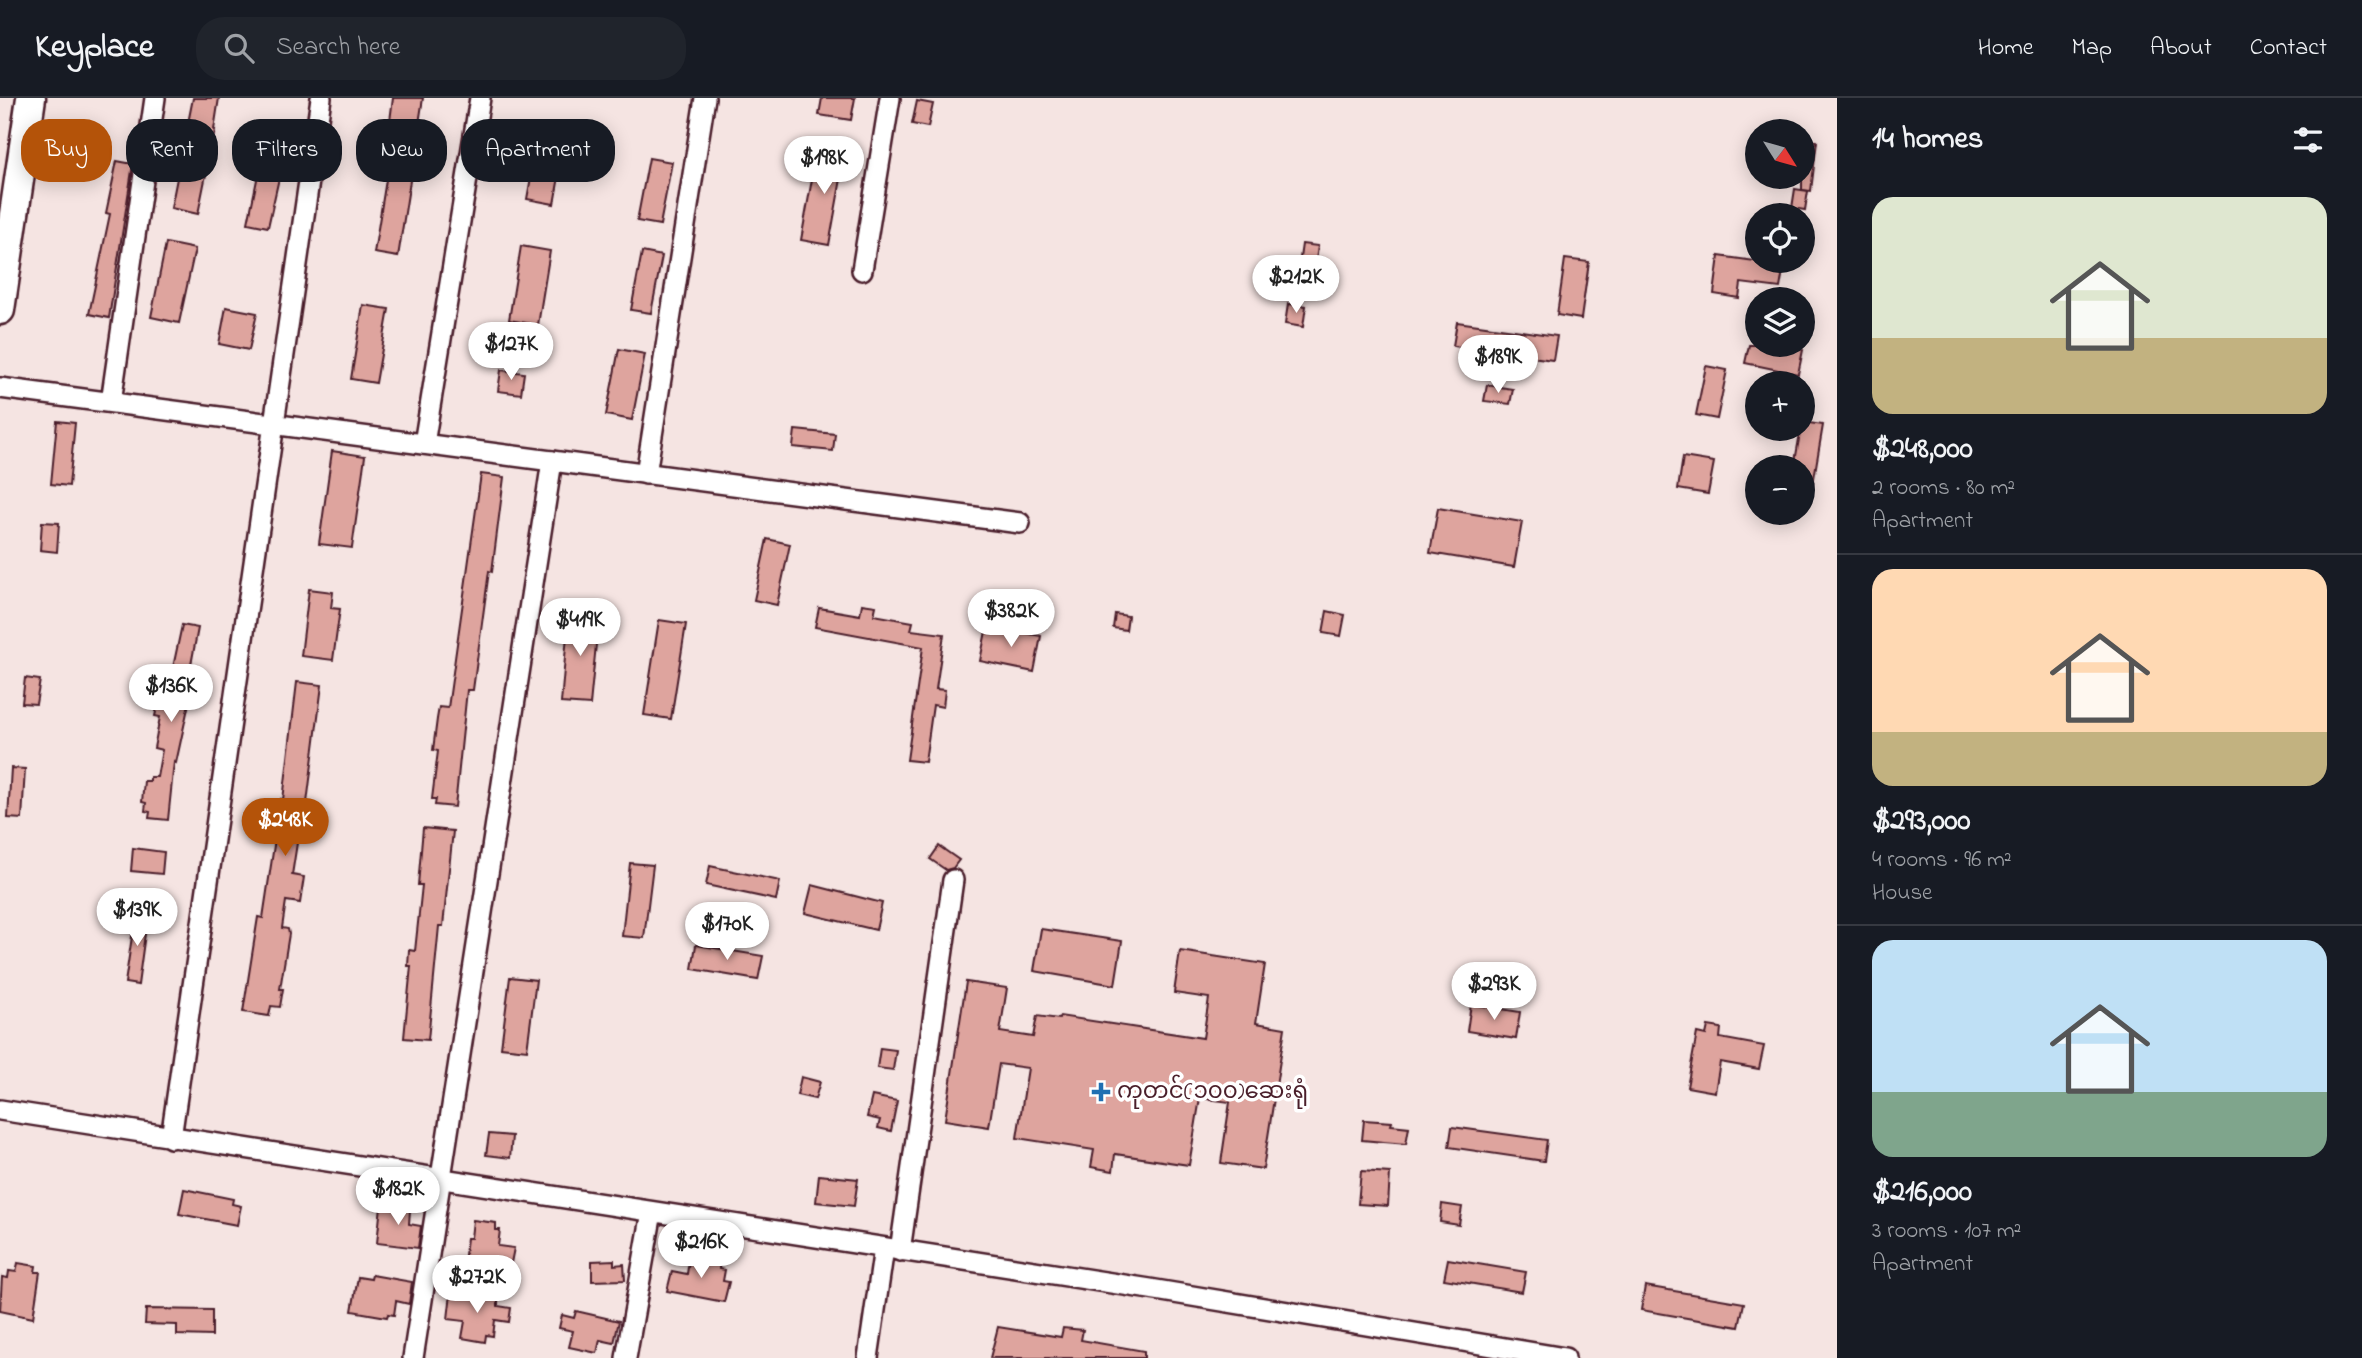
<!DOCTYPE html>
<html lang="en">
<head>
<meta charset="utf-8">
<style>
	:root { --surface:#171b24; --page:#20242c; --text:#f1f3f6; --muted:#9ea1a6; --line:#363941; --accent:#b45309 }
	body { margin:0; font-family:"Indie Flower","Noto Sans Myanmar",sans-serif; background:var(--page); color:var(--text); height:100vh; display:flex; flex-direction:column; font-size:26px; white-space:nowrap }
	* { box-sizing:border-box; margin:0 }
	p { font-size:23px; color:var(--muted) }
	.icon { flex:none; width:38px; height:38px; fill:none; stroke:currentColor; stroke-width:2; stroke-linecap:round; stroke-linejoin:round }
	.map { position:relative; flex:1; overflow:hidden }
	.side { display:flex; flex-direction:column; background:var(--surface); width:525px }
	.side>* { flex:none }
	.hud { position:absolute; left:21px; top:21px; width:665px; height:63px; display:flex; gap:14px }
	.needle { width:46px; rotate:127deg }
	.buttons { position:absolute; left:1745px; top:21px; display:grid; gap:14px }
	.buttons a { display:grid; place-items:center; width:70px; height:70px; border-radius:50%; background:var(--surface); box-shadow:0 4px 18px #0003; font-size:35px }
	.price { position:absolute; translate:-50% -60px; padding:0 16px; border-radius:24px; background:#fff; color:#222; font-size:23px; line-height:46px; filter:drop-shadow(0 2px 4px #0008) }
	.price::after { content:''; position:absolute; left:50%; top:42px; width:21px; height:16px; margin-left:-10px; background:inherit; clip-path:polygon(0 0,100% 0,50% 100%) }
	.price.selected { background:var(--accent); color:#fff }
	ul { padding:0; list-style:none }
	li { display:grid; align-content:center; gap:14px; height:371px; padding:0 35px }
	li+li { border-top:2px solid var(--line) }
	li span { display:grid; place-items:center; height:217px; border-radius:21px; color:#555 }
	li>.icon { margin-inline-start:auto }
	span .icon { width:126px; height:126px; fill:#fffc; stroke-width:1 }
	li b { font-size:30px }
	h2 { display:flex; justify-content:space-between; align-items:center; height:84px; padding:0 35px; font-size:30px }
	.pill { padding:0 24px; border-radius:28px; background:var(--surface); box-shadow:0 4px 18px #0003; font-size:24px; line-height:63px }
	.pill.selected { background:var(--accent); color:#fff }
	header { display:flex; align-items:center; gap:42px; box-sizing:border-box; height:98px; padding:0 35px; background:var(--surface); border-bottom:2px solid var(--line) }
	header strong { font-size:33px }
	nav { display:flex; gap:38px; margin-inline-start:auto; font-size:24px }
	.search { width:490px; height:63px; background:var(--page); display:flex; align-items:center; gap:18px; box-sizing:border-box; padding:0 24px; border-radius:28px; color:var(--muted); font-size:26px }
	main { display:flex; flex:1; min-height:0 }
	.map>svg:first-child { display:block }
	.building { fill:#dea49e; stroke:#4a1f2b; stroke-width:2 }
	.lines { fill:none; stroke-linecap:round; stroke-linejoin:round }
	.minor-casing { stroke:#4a1f2b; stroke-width:24 }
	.highway-casing { stroke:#4a1f2b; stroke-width:33 }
	.minor { stroke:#fff; stroke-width:19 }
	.highway { stroke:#fff; stroke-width:28 }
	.poi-dot { fill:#1f6fb2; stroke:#fff; stroke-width:2.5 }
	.labels { text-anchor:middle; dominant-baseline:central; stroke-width:7; stroke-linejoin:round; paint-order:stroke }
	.poi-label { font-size:23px; fill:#4a1f2b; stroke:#fff; text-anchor:start }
</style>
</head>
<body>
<header>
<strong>Keyplace</strong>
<div class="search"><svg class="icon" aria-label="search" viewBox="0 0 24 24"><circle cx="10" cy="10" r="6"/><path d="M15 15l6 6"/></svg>Search here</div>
<nav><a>Home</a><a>Map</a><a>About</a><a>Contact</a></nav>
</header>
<main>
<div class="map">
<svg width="1837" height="1260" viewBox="0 0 1837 1260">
	<rect width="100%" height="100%" fill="#f5e4e2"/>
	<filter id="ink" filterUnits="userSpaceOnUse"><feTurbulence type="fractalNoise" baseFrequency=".0143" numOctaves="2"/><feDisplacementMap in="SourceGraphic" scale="14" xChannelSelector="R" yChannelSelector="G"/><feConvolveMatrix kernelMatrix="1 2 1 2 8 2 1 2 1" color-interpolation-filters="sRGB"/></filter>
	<g filter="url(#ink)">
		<g class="building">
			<polygon points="193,0 219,0 214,32 215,32 198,116 171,110"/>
			<polygon points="393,0 423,0 398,159 374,155 393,39 388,38"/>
			<polygon points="822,0 855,0 851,22 819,17"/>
			<polygon points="917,3 933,6 928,29 912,26"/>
			<polygon points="538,41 565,46 554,106 527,101"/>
			<polygon points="1802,41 1817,43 1811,93 1802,92"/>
			<polygon points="818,48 846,53 829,147 801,142"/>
			<polygon points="649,60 672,64 660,127 637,123"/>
			<polygon points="117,63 133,66 109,220 89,216 110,116 106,115"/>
			<polygon points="260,67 281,71 268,129 248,125"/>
			<polygon points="1795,91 1808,93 1805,112 1792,110"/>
			<polygon points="166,145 195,151 179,225 151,219"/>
			<polygon points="1302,146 1318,148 1315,169 1299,167"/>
			<polygon points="521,148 550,153 538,227 509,222"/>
			<polygon points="642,154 662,158 651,215 631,212"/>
			<polygon points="1719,158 1784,167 1780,190 1741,185 1739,200 1714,196"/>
			<polygon points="1565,161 1589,164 1581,221 1557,217"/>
			<polygon points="1288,206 1306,208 1303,229 1285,226"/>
			<polygon points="363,207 389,211 376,285 351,281"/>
			<polygon points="226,209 257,215 249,252 219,246"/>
			<polygon points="1457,224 1557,238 1553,262 1453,248"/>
			<polygon points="1749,247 1779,247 1803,252 1798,276 1745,265"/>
			<polygon points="619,251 645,256 632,322 606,317"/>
			<polygon points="1706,268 1727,272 1717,321 1696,317"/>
			<polygon points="501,272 524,275 521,296 498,293"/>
			<polygon points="1487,287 1513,291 1510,306 1484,303"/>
			<polygon points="57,323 75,325 69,388 51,386"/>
			<polygon points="1802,324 1823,327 1810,404 1802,404 1802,369 1794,369"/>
			<polygon points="795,332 835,336 833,353 793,349"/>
			<polygon points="332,353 365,358 352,450 319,446"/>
			<polygon points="1683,359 1714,364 1708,396 1678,391"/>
			<polygon points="481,376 504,379 492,474 489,473 473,592 467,592 455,709 435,707 436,701 432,701 438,653 433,652 437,621 439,609 448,610"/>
			<polygon points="1438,410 1522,424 1514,469 1430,455"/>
			<polygon points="42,424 59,425 57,454 40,452"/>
			<polygon points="767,441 790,446 777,507 754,502"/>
			<polygon points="309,491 333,494 331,510 340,511 333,562 301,558"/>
			<polygon points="862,506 876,508 874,517 913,524 911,532 944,536 936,591 945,592 943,609 933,607 925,664 907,662 923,549 815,529 819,510 860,517"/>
			<polygon points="1327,513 1345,517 1341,538 1323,535"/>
			<polygon points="569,514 599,516 590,607 561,605"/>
			<polygon points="1115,516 1128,518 1126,532 1113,530"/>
			<polygon points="659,522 686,526 671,621 644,617"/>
			<polygon points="182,527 198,530 191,567 197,568 176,665 174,664 168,722 149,720 150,714 145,713 146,705 142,704 144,683 150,683 150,679 157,679 162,652 154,650 160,619 155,618 166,573 172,574"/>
			<polygon points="987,528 1041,538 1034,574 980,563"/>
			<polygon points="25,580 40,582 36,606 22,605"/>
			<polygon points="297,584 322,587 307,705 311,706 307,734 299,732 292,777 304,779 300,805 286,803 282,830 288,831 289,836 280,891 283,891 280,909 271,908 269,918 243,914 258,819 263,820 281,701 283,702"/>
			<polygon points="11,670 25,671 22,721 8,720"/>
			<polygon points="423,730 453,733 443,828 439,828 428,942 404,940 411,868 408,868 409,852 415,853 422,787 418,787"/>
			<polygon points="939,748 959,762 953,770 946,772 930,761"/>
			<polygon points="133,750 164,754 162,776 131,773"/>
			<polygon points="630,765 653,767 644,840 622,838"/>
			<polygon points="710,768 780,783 776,802 706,787"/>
			<polygon points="812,787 882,805 876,832 805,815"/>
			<polygon points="136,812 148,814 138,887 125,885"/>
			<polygon points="1041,831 1122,843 1115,887 1034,873"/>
			<polygon points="696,847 763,858 758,882 692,871"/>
			<polygon points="1180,853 1265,866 1256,925 1285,930 1263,1071 1221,1065 1230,1004 1200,1000 1189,1067 1115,1056 1113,1073 1091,1069 1094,1052 1017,1040 1028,970 999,966 989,1029 945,1022 966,884 1007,890 1000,934 1033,939 1037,918 1059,921 1060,918 1203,940 1209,900 1174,895"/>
			<polygon points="510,879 536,882 527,952 501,949"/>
			<polygon points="1471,906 1520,914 1516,941 1467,933"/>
			<polygon points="1708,928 1721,930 1720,940 1764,948 1759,971 1720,964 1715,994 1687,989 1697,935 1706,937"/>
			<polygon points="880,950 896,952 893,972 877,970"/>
			<polygon points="801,979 820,984 815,1001 797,997"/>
			<polygon points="872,998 897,1003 891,1033 878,1030 880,1022 867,1019"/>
			<polygon points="1364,1022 1392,1024 1391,1027 1409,1029 1406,1046 1362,1042"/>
			<polygon points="1452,1029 1547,1042 1544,1063 1449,1049"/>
			<polygon points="489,1036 512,1038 510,1060 486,1057"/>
			<polygon points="1361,1073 1390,1075 1388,1108 1358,1106"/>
			<polygon points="819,1077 858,1081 854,1108 816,1104"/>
			<polygon points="184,1091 233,1101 232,1106 241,1108 237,1127 179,1116"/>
			<polygon points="388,1103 406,1105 405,1112 410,1112 409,1126 421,1128 418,1150 377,1145 381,1108 388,1109"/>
			<polygon points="1442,1106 1462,1109 1459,1127 1440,1124"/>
			<polygon points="473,1122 496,1125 496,1132 500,1132 498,1148 514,1150 511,1165 497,1164 496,1170 464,1165 467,1140 471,1140"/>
			<polygon points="697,1157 720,1162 719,1171 725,1172 723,1183 729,1184 724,1204 667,1193 672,1173 687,1176 689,1162 696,1164"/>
			<polygon points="1448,1161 1526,1174 1522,1194 1444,1181"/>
			<polygon points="614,1162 614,1167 624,1166 625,1182 592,1183 592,1163"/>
			<polygon points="18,1165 36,1168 35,1174 40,1174 33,1220 0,1213 2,1179 8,1180 9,1173 16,1174"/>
			<polygon points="372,1177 412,1184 409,1206 396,1203 394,1217 388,1216 387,1219 352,1213 358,1179 371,1181"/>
			<polygon points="1645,1188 1744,1205 1739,1229 1641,1212"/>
			<polygon points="451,1195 498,1202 498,1208 511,1210 509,1224 495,1222 493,1238 486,1237 485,1244 462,1240 465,1223 448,1221"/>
			<polygon points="146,1211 212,1212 212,1238 177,1237 177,1227 145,1226"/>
			<polygon points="576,1213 619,1223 614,1245 600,1242 597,1255 569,1249 573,1233 559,1230 562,1217 574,1220"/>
			<polygon points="998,1229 1061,1239 1063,1230 1083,1232 1081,1242 1144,1253 1144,1260 990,1260"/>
		</g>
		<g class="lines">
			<g class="minor-casing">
				<g id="minor">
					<polyline points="862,172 890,0"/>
					<polyline points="0,290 1020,425"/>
					<polyline points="111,304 155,0"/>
					<polyline points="424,346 480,0"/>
					<polyline points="646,376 705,0"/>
					<polyline points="0,1012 1150,1191 1565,1260"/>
					<polyline points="171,1040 321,0"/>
					<polyline points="900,1153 953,782"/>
					<polyline points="413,1260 552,363"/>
					<polyline points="626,1260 652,1114"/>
					<polyline points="868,1260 884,1150"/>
				</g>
			</g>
			<g class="highway-casing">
				<polyline id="highway" points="0,212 31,0"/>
			</g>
			<use href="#minor" class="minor"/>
			<use href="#highway" class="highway"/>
		</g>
	</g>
	<path class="poi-dot" d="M1097.5 983.5h7v7h7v7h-7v7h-7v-7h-7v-7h7z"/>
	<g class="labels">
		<g class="poi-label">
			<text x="1117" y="994">ကုတင်(၁၀၀)ဆေးရုံ</text>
		</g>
	</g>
</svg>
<div class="buttons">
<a><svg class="needle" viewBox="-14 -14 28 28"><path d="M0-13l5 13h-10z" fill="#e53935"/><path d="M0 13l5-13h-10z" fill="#9ea1a6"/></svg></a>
<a><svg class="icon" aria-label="locate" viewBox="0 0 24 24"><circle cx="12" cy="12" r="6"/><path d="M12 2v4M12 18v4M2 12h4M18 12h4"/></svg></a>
<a><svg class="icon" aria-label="layers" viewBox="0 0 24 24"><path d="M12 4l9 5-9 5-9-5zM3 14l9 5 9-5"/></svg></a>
<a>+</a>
<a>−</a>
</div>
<b class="price" style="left:824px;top:98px">$198K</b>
<b class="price" style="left:1296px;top:217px">$212K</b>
<b class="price" style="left:511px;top:284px">$127K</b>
<b class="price" style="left:1498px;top:297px">$189K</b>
<b class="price" style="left:1011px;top:551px">$382K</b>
<b class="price" style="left:580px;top:560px">$419K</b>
<b class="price" style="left:171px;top:626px">$136K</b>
<b class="price selected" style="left:285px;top:760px">$248K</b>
<b class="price" style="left:137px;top:850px">$139K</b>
<b class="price" style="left:727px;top:864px">$170K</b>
<b class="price" style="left:1494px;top:924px">$293K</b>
<b class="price" style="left:398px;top:1129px">$182K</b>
<b class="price" style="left:701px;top:1182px">$216K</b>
<b class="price" style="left:477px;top:1217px">$272K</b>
<div class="hud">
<a class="pill selected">Buy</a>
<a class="pill">Rent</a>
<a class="pill">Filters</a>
<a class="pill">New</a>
<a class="pill">Apartment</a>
</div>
</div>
<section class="side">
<h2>14 homes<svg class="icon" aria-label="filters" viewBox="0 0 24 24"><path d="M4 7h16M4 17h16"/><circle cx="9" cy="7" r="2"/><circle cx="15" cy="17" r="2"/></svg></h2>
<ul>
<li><span style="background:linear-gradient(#dfe7d0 65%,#c2b280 0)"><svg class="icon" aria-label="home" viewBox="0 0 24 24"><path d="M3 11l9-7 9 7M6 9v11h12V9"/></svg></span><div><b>$248,000</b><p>2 rooms · 80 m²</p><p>Apartment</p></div></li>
<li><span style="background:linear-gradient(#ffd9b3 75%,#c2b280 0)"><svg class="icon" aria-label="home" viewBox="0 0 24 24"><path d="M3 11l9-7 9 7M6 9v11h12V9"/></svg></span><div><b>$293,000</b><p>4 rooms · 96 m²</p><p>House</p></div></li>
<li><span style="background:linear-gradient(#bfe0f5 70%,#7fa58c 0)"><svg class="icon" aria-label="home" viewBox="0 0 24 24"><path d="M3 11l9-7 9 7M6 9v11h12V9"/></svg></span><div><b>$216,000</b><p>3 rooms · 107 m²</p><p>Apartment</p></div></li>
</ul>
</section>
</main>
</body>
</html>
